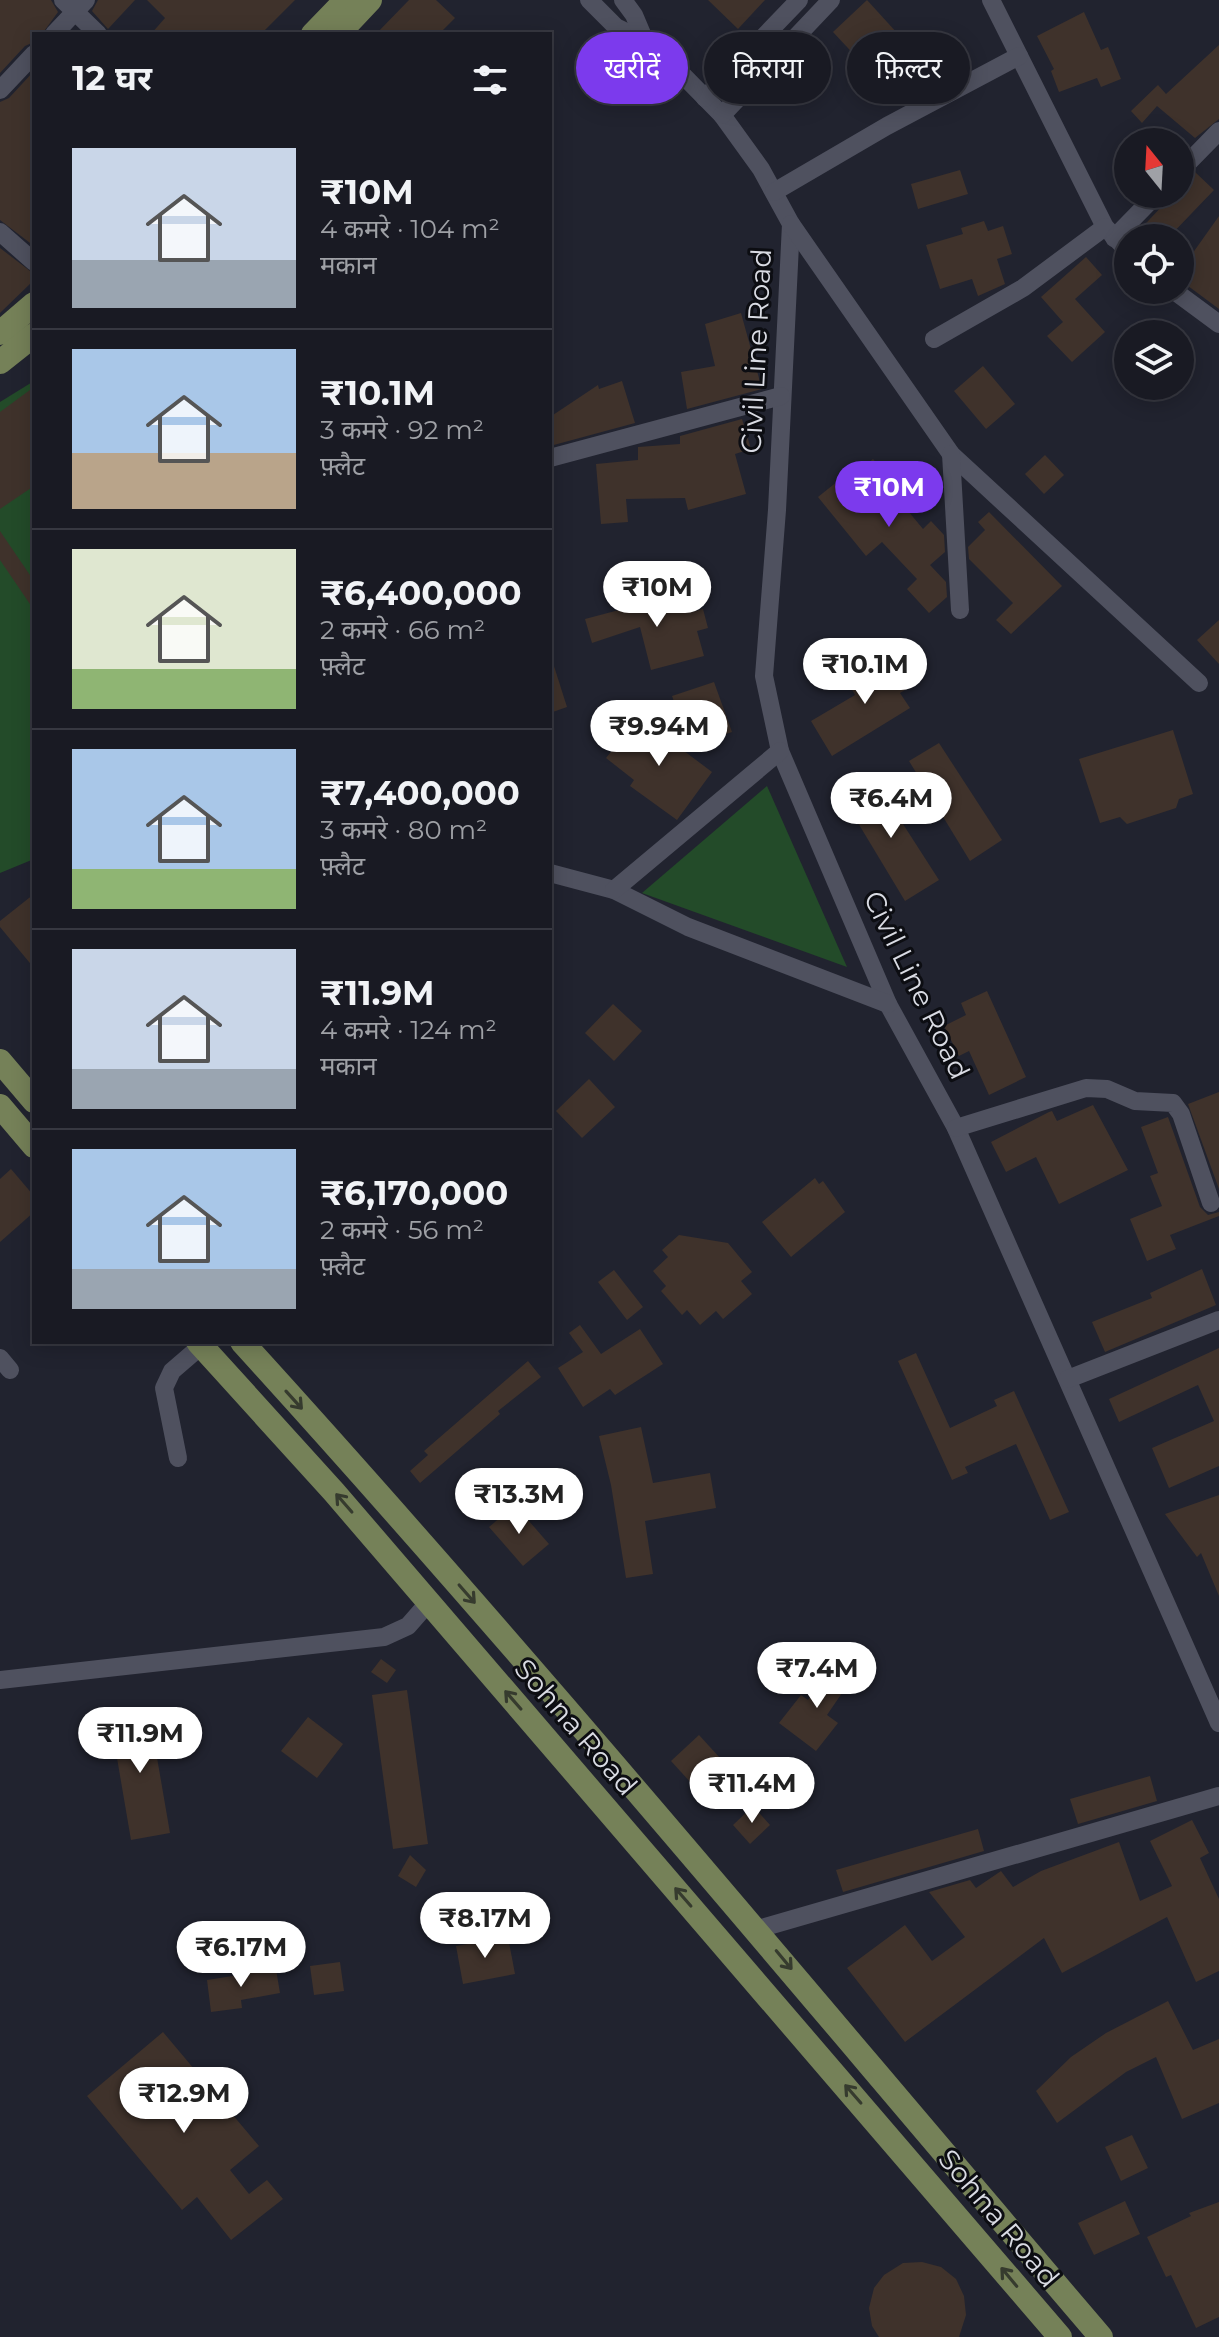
<!DOCTYPE html>
<html lang="hi">
<head>
<meta charset="utf-8">
<style>
	:root { --surface:#191a23; --page:#262730; --text:#f1f3f6; --muted:#9fa1a6; --line:#373841; --accent:#7c3aed }
	body { margin:0; font-family:Montserrat,"Noto Sans Devanagari",sans-serif; background:var(--page); color:var(--text); height:100vh; display:flex; flex-direction:column; font-size:30px; white-space:nowrap }
	* { box-sizing:border-box; margin:0 }
	p { font-size:26px; color:var(--muted) }
	.icon { flex:none; width:44px; height:44px; fill:none; stroke:currentColor; stroke-width:2; stroke-linecap:round; stroke-linejoin:round }
	.map { position:relative; flex:1; overflow:hidden }
	.drawer { position:absolute; left:32px; top:32px; width:520px; height:1312px; display:flex; flex-direction:column; background:var(--surface); border-radius:0px; box-shadow:0 4px 20px #0003,0 0 0 2px var(--line) }
	.drawer>* { flex:none }
	.banner { position:absolute; left:576px; top:32px; width:522px; height:72px; display:flex; gap:16px }
	.needle { width:52px; rotate:342deg }
	.controls { position:absolute; left:1114px; top:128px; display:grid; gap:16px }
	.controls a { display:grid; place-items:center; width:80px; height:80px; border-radius:50%; background:var(--surface); box-shadow:0 4px 20px #0003,0 0 0 2px var(--line); font-size:40px }
	.price { position:absolute; translate:-50% -68px; padding:0 18px; border-radius:28px; background:#fff; color:#222; font-size:26px; line-height:52px; filter:drop-shadow(0 2px 4px #0008) }
	.price::after { content:''; position:absolute; left:50%; top:48px; width:24px; height:18px; margin-left:-12px; background:inherit; clip-path:polygon(0 0,100% 0,50% 100%) }
	.price.on { background:var(--accent); color:#fff }
	ul { padding:0; list-style:none }
	li { display:flex; align-items:center; gap:24px; height:200px; padding:0 40px }
	li+li { border-top:2px solid var(--line) }
	li span { display:grid; place-items:center; flex:none; width:224px; height:160px; border-radius:0px; color:#555 }
	li>.icon { margin-inline-start:auto }
	span .icon { width:96px; height:96px; fill:#fffc; stroke-width:1 }
	li b { font-size:34px }
	h2 { display:flex; justify-content:space-between; align-items:center; height:96px; padding:0 40px; font-size:34px }
	.tag { padding:0 28px; border-radius:36px; background:var(--surface); box-shadow:0 4px 20px #0003,0 0 0 2px var(--line); font-size:28px; line-height:72px }
	.tag.on { background:var(--accent); color:#fff }
	.map>svg:first-child { display:block }
	.green { fill:#234b29 }
	.building { fill:#3f322b }
	.lines { fill:none; stroke-linecap:round; stroke-linejoin:round }
	.minor { stroke:#4f515f; stroke-width:18 }
	.major { stroke:#758158; stroke-width:24 }
	.oneway { stroke:#363b2e }
	.labels { text-anchor:middle; dominant-baseline:central; stroke-width:6; stroke-linejoin:round; paint-order:stroke }
	.street-label { font-size:28px; fill:#d9dbe3; stroke:#0c0d12 }
</style>
</head>
<body>
<div class="map">
<svg width="1219" height="2337" viewBox="0 0 1219 2337">
	<rect width="100%" height="100%" fill="#21232f"/>
	<g class="green">
		<polygon points="34,381 34,859 0,873 0,402"/>
		<polygon points="767,786 847,967 642,893"/>
	</g>
	<g class="building">
		<polygon points="0,0 51,0 58,12 42,34 34,34 34,42 25,46 0,73"/>
		<polygon points="98,0 135,0 108,29 92,11"/>
		<polygon points="147,0 295,0 261,34 151,34 165,18"/>
		<polygon points="409,0 436,0 455,18 439,34 376,34"/>
		<polygon points="708,0 765,0 738,29"/>
		<polygon points="867,0 908,45 874,76 833,32"/>
		<polygon points="1084,12 1101,50 1108,47 1121,79 1101,87 1097,78 1059,92 1051,71 1054,69 1037,36"/>
		<polygon points="1219,45 1219,119 1195,138 1157,106 1142,123 1131,111 1158,85 1166,94"/>
		<polygon points="34,71 34,246 0,220 0,102 9,98"/>
		<polygon points="960,170 968,194 918,209 911,184"/>
		<polygon points="1195,172 1214,190 1168,238 1132,238 1166,202 1169,194 1180,194 1180,183"/>
		<polygon points="1219,216 1219,309 1180,280 1180,271"/>
		<polygon points="984,221 988,231 1003,226 1012,254 997,259 1005,284 978,296 972,279 940,289 926,245 963,234 961,228"/>
		<polygon points="0,248 34,274 34,280 0,313"/>
		<polygon points="1086,257 1102,275 1075,299 1105,332 1072,362 1047,336 1063,322 1041,297"/>
		<polygon points="741,313 762,389 687,409 681,372 715,366 705,324"/>
		<polygon points="983,366 1015,404 986,429 954,391"/>
		<polygon points="622,381 635,423 550,446 550,417 598,385 599,389"/>
		<polygon points="34,387 34,486 0,509 0,412"/>
		<polygon points="742,419 751,449 735,454 746,494 688,510 685,498 626,499 628,522 601,524 596,464 638,460 638,447 680,444 680,436"/>
		<polygon points="1045,455 1064,475 1044,494 1025,474"/>
		<polygon points="873,459 899,490 894,494 923,529 931,521 944,535 945,552 930,565 946,582 947,597 929,613 907,589 917,579 882,542 866,556 818,497 843,477 847,481"/>
		<polygon points="989,512 1062,586 1011,634 996,620 1013,603 969,559 968,547 985,530 978,522"/>
		<polygon points="0,531 34,581 34,610 0,560"/>
		<polygon points="687,592 692,612 703,609 708,628 697,631 704,656 651,670 640,627 592,643 585,619"/>
		<polygon points="1219,620 1219,664 1197,640"/>
		<polygon points="894,654 913,685 900,693 910,708 832,756 811,721 855,695 848,682"/>
		<polygon points="550,663 553,663 567,707 550,713"/>
		<polygon points="714,682 732,732 690,746 672,696"/>
		<polygon points="639,717 712,772 677,820 630,786 634,780 606,758"/>
		<polygon points="1173,730 1193,794 1179,799 1176,808 1127,824 1120,817 1100,823 1079,759"/>
		<polygon points="939,743 1002,840 970,861 909,761"/>
		<polygon points="874,779 939,880 905,901 843,798"/>
		<polygon points="34,894 34,968 0,927 0,921"/>
		<polygon points="987,991 1026,1077 989,1095 969,1051 959,1056 944,1026 966,1015 961,1003"/>
		<polygon points="613,1004 642,1031 614,1061 585,1033"/>
		<polygon points="589,1079 615,1107 582,1138 556,1111"/>
		<polygon points="1219,1092 1219,1189 1188,1104"/>
		<polygon points="1093,1105 1128,1170 1059,1204 1036,1157 1006,1172 991,1142 1049,1112 1052,1111 1057,1121"/>
		<polygon points="1168,1117 1200,1207 1208,1215 1219,1212 1219,1216 1170,1235 1176,1249 1147,1261 1130,1219 1162,1206 1150,1176 1158,1173 1141,1127"/>
		<polygon points="11,1169 34,1196 34,1212 0,1242 0,1179"/>
		<polygon points="815,1178 819,1184 823,1181 845,1212 791,1257 762,1222"/>
		<polygon points="679,1235 728,1243 752,1272 741,1281 752,1294 723,1319 716,1311 700,1325 687,1310 682,1315 661,1291 666,1286 653,1271 668,1257 662,1250"/>
		<polygon points="1202,1269 1216,1305 1105,1352 1092,1322 1152,1298 1150,1293"/>
		<polygon points="614,1270 643,1307 627,1320 598,1282"/>
		<polygon points="580,1325 601,1354 640,1329 663,1364 615,1395 610,1389 583,1407 558,1368 583,1352 569,1333"/>
		<polygon points="1219,1348 1219,1466 1169,1488 1152,1448 1214,1421 1198,1385 1119,1422 1109,1399"/>
		<polygon points="916,1353 950,1428 997,1406 994,1400 1014,1391 1069,1512 1050,1520 1016,1444 965,1467 968,1473 952,1480 898,1361"/>
		<polygon points="528,1361 541,1377 498,1411 500,1414 420,1483 410,1471 428,1455 424,1451"/>
		<polygon points="641,1427 653,1483 710,1473 716,1508 645,1521 653,1574 626,1578 611,1485 599,1436"/>
		<polygon points="1219,1495 1219,1596 1201,1553 1197,1557 1165,1514"/>
		<polygon points="515,1505 549,1544 523,1566 489,1527"/>
		<polygon points="381,1659 396,1670 387,1683 371,1672"/>
		<polygon points="833,1664 853,1677 827,1715 838,1723 816,1751 779,1723 801,1695 808,1700"/>
		<polygon points="407,1690 428,1844 393,1849 372,1695"/>
		<polygon points="149,1711 170,1833 131,1840 110,1717"/>
		<polygon points="308,1717 343,1744 317,1778 281,1751"/>
		<polygon points="699,1735 720,1758 692,1784 671,1761"/>
		<polygon points="1150,1776 1157,1801 1078,1824 1070,1799"/>
		<polygon points="753,1806 770,1825 750,1844 733,1825"/>
		<polygon points="1192,1820 1209,1853 1200,1858 1219,1899 1219,1971 1196,1982 1167,1917 1062,1973 1044,1938 905,2042 847,1968 905,1925 932,1961 965,1937 929,1892 970,1880 976,1888 1001,1871 1013,1887 1041,1871 1119,1842 1140,1901 1172,1886 1150,1841"/>
		<polygon points="978,1829 984,1851 843,1892 836,1870"/>
		<polygon points="410,1855 426,1870 416,1887 398,1876"/>
		<polygon points="508,1937 515,1974 463,1984 456,1946"/>
		<polygon points="340,1962 344,1991 314,1995 310,1966"/>
		<polygon points="276,1969 280,1993 241,2000 242,2008 211,2012 207,1980"/>
		<polygon points="1168,2001 1193,2050 1219,2039 1219,2103 1182,2119 1156,2057 1126,2072 1057,2123 1036,2091 1071,2057 1106,2033"/>
		<polygon points="163,2032 259,2146 230,2170 249,2194 267,2180 283,2199 231,2240 197,2197 182,2210 87,2096"/>
		<polygon points="1132,2135 1148,2168 1121,2181 1105,2147"/>
		<polygon points="1125,2201 1140,2234 1094,2255 1078,2223"/>
		<polygon points="1219,2202 1219,2317 1196,2328 1171,2275 1166,2277 1147,2237 1191,2216 1189,2213"/>
		<polygon points="922,2262 941,2267 956,2279 964,2296 966,2315 959,2337 879,2337 872,2326 869,2308 874,2288 884,2275 903,2263"/>
	</g>
	<g class="lines">
		<g class="minor">
			<polyline points="63,0 98,34"/>
			<polyline points="589,0 616,27 645,41 667,59 722,115 761,169 791,224 777,510 764,676 780,751 888,1004 956,1128 1219,1723"/>
			<polyline points="623,0 634,15 645,41"/>
			<polyline points="991,0 1105,227 1128,251"/>
			<polyline points="54,34 86,0"/>
			<polyline points="0,90 34,54"/>
			<polyline points="705,98 799,0"/>
			<polyline points="722,115 831,0"/>
			<polyline points="1180,171 1219,131"/>
			<polyline points="774,192 887,126 1019,56"/>
			<polyline points="791,224 951,454 1199,683"/>
			<polyline points="0,232 34,262"/>
			<polyline points="1114,238 1157,194"/>
			<polyline points="1173,290 1219,324"/>
			<polyline points="934,339 1023,288 1105,227"/>
			<polyline points="951,454 960,610"/>
			<polyline points="550,458 781,396"/>
			<polyline points="550,873 614,890 688,927 888,1004"/>
			<polyline points="614,890 780,751"/>
			<polyline points="956,1128 1086,1088 1107,1089 1135,1101 1173,1103 1181,1114 1211,1203"/>
			<polyline points="0,1358 10,1370"/>
			<polyline points="1068,1379 1219,1320"/>
			<polyline points="178,1458 164,1388 172,1371 201,1346"/>
			<polyline points="0,1680 384,1637 408,1626 429,1602"/>
			<polyline points="758,1929 1219,1796"/>
		</g>
		<g class="major">
			<polyline points="313,34 346,0"/>
			<polyline points="338,34 370,0"/>
			<polyline points="0,333 34,304"/>
			<polyline points="0,362 34,335"/>
			<polyline points="0,1061 34,1101"/>
			<polyline points="0,1106 34,1146"/>
			<polyline points="198,1342 334,1492 1060,2337"/>
			<path d="M242 1342C537 1666 816 2004 1101 2337"/>
		</g>
	</g>
	<defs><path id="oneway-shaft" d="M-6 0H5M1.5-3L5.5 0L1.5 3" fill="none" stroke-width="1.6" stroke-linecap="round" stroke-linejoin="round" transform="scale(2)"/></defs>
	<g class="oneway">
		<use href="#oneway-shaft" transform="translate(294 1400) rotate(48)"/>
		<use href="#oneway-shaft" transform="translate(344 1503) rotate(-131)"/>
		<use href="#oneway-shaft" transform="translate(467 1594) rotate(49)"/>
		<use href="#oneway-shaft" transform="translate(513 1700) rotate(-131)"/>
		<use href="#oneway-shaft" transform="translate(683 1897) rotate(-131)"/>
		<use href="#oneway-shaft" transform="translate(784 1960) rotate(50)"/>
		<use href="#oneway-shaft" transform="translate(853 2094) rotate(-131)"/>
		<use href="#oneway-shaft" transform="translate(1009 2277) rotate(-130)"/>
	</g>
	<g class="labels">
		<g class="street-label">
			<text transform="translate(756 351) rotate(-87)">Civil Line Road</text>
			<text transform="translate(917 985) rotate(64)">Civil Line Road</text>
			<text transform="translate(576 1727) rotate(49)">Sohna Road</text>
			<text transform="translate(999 2218) rotate(50)">Sohna Road</text>
		</g>
	</g>
</svg>
<div class="controls">
<a><svg class="needle" viewBox="-14 -14 28 28"><path d="M0-13l5 13h-10z" fill="#e53935"/><path d="M0 13l5-13h-10z" fill="#9fa1a6"/></svg></a>
<a><svg class="icon" aria-label="locate" viewBox="0 0 24 24"><circle cx="12" cy="12" r="6"/><path d="M12 2v4M12 18v4M2 12h4M18 12h4"/></svg></a>
<a><svg class="icon" aria-label="layers" viewBox="0 0 24 24"><path d="M12 4l9 5-9 5-9-5zM3 14l9 5 9-5"/></svg></a>
</div>
<b class="price on" style="left:889px;top:529px">₹10M</b>
<b class="price" style="left:657px;top:629px">₹10M</b>
<b class="price" style="left:865px;top:706px">₹10.1M</b>
<b class="price" style="left:659px;top:768px">₹9.94M</b>
<b class="price" style="left:891px;top:840px">₹6.4M</b>
<b class="price" style="left:519px;top:1536px">₹13.3M</b>
<b class="price" style="left:817px;top:1710px">₹7.4M</b>
<b class="price" style="left:140px;top:1775px">₹11.9M</b>
<b class="price" style="left:752px;top:1825px">₹11.4M</b>
<b class="price" style="left:485px;top:1960px">₹8.17M</b>
<b class="price" style="left:241px;top:1989px">₹6.17M</b>
<b class="price" style="left:184px;top:2135px">₹12.9M</b>
<div class="banner">
<a class="tag on">खरीदें</a>
<a class="tag">किराया</a>
<a class="tag">फ़िल्टर</a>
</div>
<section class="drawer">
<h2>12 घर<svg class="icon" aria-label="filters" viewBox="0 0 24 24"><path d="M4 7h16M4 17h16"/><circle cx="9" cy="7" r="2"/><circle cx="15" cy="17" r="2"/></svg></h2>
<ul>
<li><span style="background:linear-gradient(#c9d6e8 70%,#9aa5b1 0)"><svg class="icon" aria-label="home" viewBox="0 0 24 24"><path d="M3 11l9-7 9 7M6 9v11h12V9"/></svg></span><div><b>₹10M</b><p>4 कमरे · 104 m²</p><p>मकान</p></div></li>
<li><span style="background:linear-gradient(#a9c7e8 65%,#b9a48a 0)"><svg class="icon" aria-label="home" viewBox="0 0 24 24"><path d="M3 11l9-7 9 7M6 9v11h12V9"/></svg></span><div><b>₹10.1M</b><p>3 कमरे · 92 m²</p><p>फ़्लैट</p></div></li>
<li><span style="background:linear-gradient(#dfe7d0 75%,#8fb573 0)"><svg class="icon" aria-label="home" viewBox="0 0 24 24"><path d="M3 11l9-7 9 7M6 9v11h12V9"/></svg></span><div><b>₹6,400,000</b><p>2 कमरे · 66 m²</p><p>फ़्लैट</p></div></li>
<li><span style="background:linear-gradient(#a9c7e8 75%,#8fb573 0)"><svg class="icon" aria-label="home" viewBox="0 0 24 24"><path d="M3 11l9-7 9 7M6 9v11h12V9"/></svg></span><div><b>₹7,400,000</b><p>3 कमरे · 80 m²</p><p>फ़्लैट</p></div></li>
<li><span style="background:linear-gradient(#c9d6e8 75%,#9aa5b1 0)"><svg class="icon" aria-label="home" viewBox="0 0 24 24"><path d="M3 11l9-7 9 7M6 9v11h12V9"/></svg></span><div><b>₹11.9M</b><p>4 कमरे · 124 m²</p><p>मकान</p></div></li>
<li><span style="background:linear-gradient(#a9c7e8 75%,#9aa5b1 0)"><svg class="icon" aria-label="home" viewBox="0 0 24 24"><path d="M3 11l9-7 9 7M6 9v11h12V9"/></svg></span><div><b>₹6,170,000</b><p>2 कमरे · 56 m²</p><p>फ़्लैट</p></div></li>
</ul>
</section>
</div>
</body>
</html>
